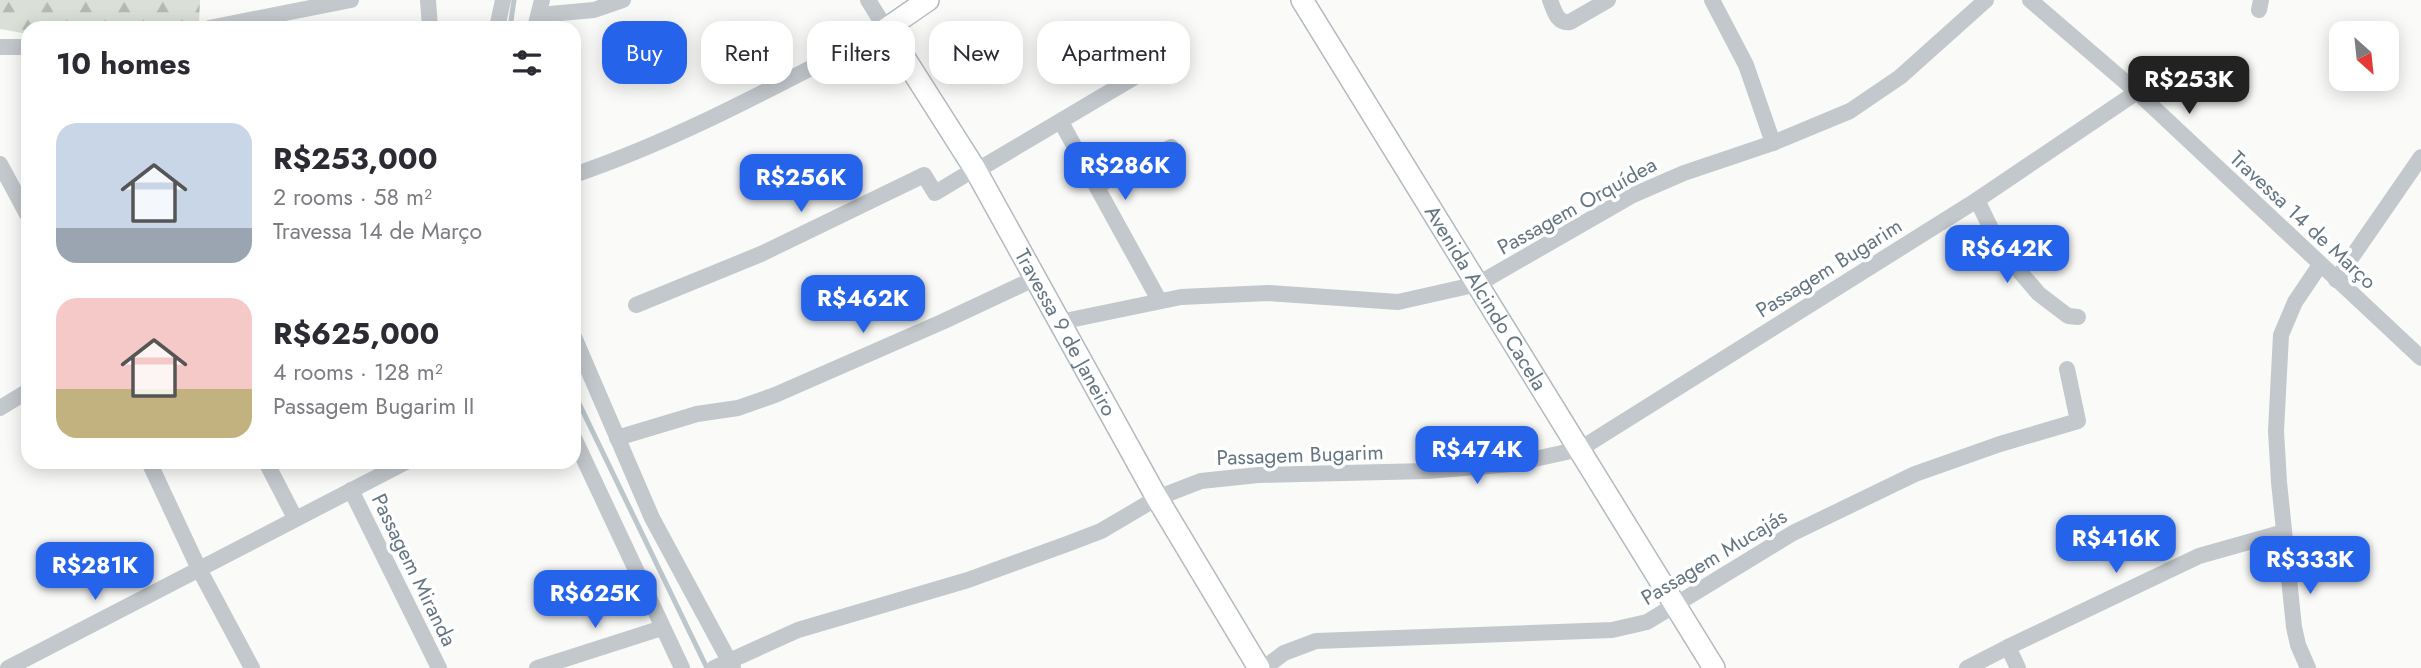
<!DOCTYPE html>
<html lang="en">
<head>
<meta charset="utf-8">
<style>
	:root { --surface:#fff; --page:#f7f7f7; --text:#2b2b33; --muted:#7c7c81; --accent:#2563eb }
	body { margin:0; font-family:Jost,sans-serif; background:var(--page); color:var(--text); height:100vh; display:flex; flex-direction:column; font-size:26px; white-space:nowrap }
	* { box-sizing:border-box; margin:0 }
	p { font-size:23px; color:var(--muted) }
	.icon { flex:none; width:38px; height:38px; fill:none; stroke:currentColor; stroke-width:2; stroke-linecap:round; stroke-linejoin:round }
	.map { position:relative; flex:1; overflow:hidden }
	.drawer { position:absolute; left:21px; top:21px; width:560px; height:448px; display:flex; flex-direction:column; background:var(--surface); border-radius:21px; box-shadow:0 4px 18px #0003 }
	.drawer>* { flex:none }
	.hud { position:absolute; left:602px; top:21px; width:665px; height:63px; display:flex; gap:14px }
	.needle { width:46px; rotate:153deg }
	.fabs { position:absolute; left:2329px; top:21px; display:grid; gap:14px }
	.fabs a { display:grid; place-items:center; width:70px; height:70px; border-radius:14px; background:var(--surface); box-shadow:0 4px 18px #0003; font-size:35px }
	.price { position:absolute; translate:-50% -60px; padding:0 16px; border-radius:14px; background:var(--accent); color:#fff; font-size:23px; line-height:46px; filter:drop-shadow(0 2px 4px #0008) }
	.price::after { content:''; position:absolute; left:50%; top:42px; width:21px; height:16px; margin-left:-10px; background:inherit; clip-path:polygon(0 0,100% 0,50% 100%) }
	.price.selected { background:#222; color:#fff }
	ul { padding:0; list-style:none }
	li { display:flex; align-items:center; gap:21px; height:175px; padding:0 35px }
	li span { display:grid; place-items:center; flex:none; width:196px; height:140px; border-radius:21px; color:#555 }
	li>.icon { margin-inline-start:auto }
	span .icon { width:84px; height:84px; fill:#fffc; stroke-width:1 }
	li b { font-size:30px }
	h2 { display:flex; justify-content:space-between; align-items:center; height:84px; padding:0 35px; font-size:30px }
	.tag { padding:0 24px; border-radius:21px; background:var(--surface); box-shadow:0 4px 18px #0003; font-size:24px; line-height:63px }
	.tag.selected { background:var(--accent); color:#fff }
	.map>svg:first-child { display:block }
	.forest { fill:url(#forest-firs) }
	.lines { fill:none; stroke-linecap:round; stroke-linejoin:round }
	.stream { stroke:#bbc7cb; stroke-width:5 }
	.secondary-casing { stroke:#b3babf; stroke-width:24 }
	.street { stroke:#c3c8cc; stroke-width:16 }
	.secondary { stroke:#fff; stroke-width:21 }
	.labels { text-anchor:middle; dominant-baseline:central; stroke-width:7; stroke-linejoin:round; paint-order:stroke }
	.street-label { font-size:21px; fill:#657683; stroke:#fff }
</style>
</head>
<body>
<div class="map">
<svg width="2421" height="668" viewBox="0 0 2421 668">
	<defs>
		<pattern id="forest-firs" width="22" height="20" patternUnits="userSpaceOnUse" patternTransform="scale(1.75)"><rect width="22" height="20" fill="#dadfd7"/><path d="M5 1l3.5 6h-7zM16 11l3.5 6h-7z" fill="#b4b9b4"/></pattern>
	</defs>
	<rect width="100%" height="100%" fill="#fafaf8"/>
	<polygon class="forest" points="0,0 200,0 199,22 192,28 28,28 28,34 0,29"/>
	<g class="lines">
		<g class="stream">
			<polyline points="510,28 514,0"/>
			<polyline points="574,393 707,668"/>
		</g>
		<g class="secondary-casing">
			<g id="secondary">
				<path id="s1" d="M928 0 886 29 975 169 1157 498 1259 668"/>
				<path id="s2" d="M1302 0 1714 668"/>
			</g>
		</g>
		<g class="street">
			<polyline points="428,0 430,28"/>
			<path d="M1550 0C1554 10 1557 24 1570 22L1608 0"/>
			<polyline points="1712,0 1746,65 1773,143"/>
			<polyline points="2030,0 2137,92 2421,358"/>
			<polyline points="2259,10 2261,0"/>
			<polyline points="539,15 594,10 623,0"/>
			<polyline points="209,28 351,0"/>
			<polyline points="497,28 503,0"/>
			<polyline points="535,28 542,0"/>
			<polyline points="0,47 28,47"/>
			<polyline points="1061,122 1159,300"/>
			<polyline points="0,164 28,216"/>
			<polyline points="976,171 1150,68"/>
			<path d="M574 175C683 138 785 81 886 29L868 0"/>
			<polyline points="1097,186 1171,147"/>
			<polyline points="1977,200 2002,251 2039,294 2068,316 2078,317"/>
			<polyline points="2336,280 2421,157"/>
			<polyline points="636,305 761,254 924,175 935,193 975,169"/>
			<polyline points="1060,322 1181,297 1268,293 1398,302 1478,284 1631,196 1684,173 1773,143 1850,111 1900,77 1986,0"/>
			<polyline points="574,337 652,518 733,668"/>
			<polyline points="0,408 28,391"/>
			<polyline points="574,438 682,668"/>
			<polyline points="617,438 697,414 738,408 775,395 942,322 1036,278"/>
			<polyline points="149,462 199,569 252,668"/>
			<polyline points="266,462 295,518"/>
			<polyline points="351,490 439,668"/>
			<polyline points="2008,647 2018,668"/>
			<polyline points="8,668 406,462"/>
			<polyline points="537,668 662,628"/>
			<polyline points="714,668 798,630 968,580 1067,544 1101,531 1157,498 1201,481 1258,475 1428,471 1512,464 1580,449 1977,200 2137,92"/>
			<polyline points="1264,668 1284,653 1316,641 1612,630 1647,622 1793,533 1915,474 2000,444 2078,421 2067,369"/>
			<polyline points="1967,668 2008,647 2199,556 2284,532"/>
			<polyline points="2308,668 2298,645 2294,627 2279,482 2276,431 2281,335 2295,302 2320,265"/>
		</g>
		<use href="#secondary" class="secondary"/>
	</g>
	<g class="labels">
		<g class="street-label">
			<text transform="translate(1577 206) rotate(-29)">Passagem Orquídea</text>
			<text transform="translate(2303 220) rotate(43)">Travessa 14 de Março</text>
			<text transform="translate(1829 268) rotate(-32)">Passagem Bugarim</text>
			<text stroke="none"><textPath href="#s2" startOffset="350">Avenida Alcindo Cacela</textPath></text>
			<text stroke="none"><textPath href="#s1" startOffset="404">Travessa 9 de Janeiro</textPath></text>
			<text transform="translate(1300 455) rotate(-2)">Passagem Bugarim</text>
			<text transform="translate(1714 557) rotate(-31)">Passagem Mucajás</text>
			<text transform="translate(414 570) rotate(64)">Passagem Miranda</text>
		</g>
	</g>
</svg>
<div class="fabs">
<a><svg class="needle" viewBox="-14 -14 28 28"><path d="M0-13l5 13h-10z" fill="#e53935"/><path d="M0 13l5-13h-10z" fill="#7c7c81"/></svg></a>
</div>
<b class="price selected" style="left:2189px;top:116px">R$253K</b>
<b class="price" style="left:1125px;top:202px">R$286K</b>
<b class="price" style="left:801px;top:214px">R$256K</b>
<b class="price" style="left:2007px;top:285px">R$642K</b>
<b class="price" style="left:863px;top:335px">R$462K</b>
<b class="price" style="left:1477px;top:486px">R$474K</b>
<b class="price" style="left:2116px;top:575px">R$416K</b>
<b class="price" style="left:2310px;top:596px">R$333K</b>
<b class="price" style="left:95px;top:602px">R$281K</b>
<b class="price" style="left:595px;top:630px">R$625K</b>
<div class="hud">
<a class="tag selected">Buy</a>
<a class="tag">Rent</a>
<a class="tag">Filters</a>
<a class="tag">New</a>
<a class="tag">Apartment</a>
</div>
<section class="drawer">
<h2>10 homes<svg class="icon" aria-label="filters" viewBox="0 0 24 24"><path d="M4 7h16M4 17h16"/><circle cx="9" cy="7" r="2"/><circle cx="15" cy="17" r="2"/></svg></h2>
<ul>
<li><span style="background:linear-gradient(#c9d6e8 75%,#9aa5b1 0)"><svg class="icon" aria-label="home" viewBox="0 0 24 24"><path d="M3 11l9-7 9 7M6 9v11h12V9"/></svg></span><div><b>R$253,000</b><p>2 rooms · 58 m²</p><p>Travessa 14 de Março</p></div></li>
<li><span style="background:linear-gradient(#f6c9c9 65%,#c2b280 0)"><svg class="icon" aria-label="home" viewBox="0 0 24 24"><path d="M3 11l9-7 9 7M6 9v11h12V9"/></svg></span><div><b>R$625,000</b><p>4 rooms · 128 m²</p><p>Passagem Bugarim II</p></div></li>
</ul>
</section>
</div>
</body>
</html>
